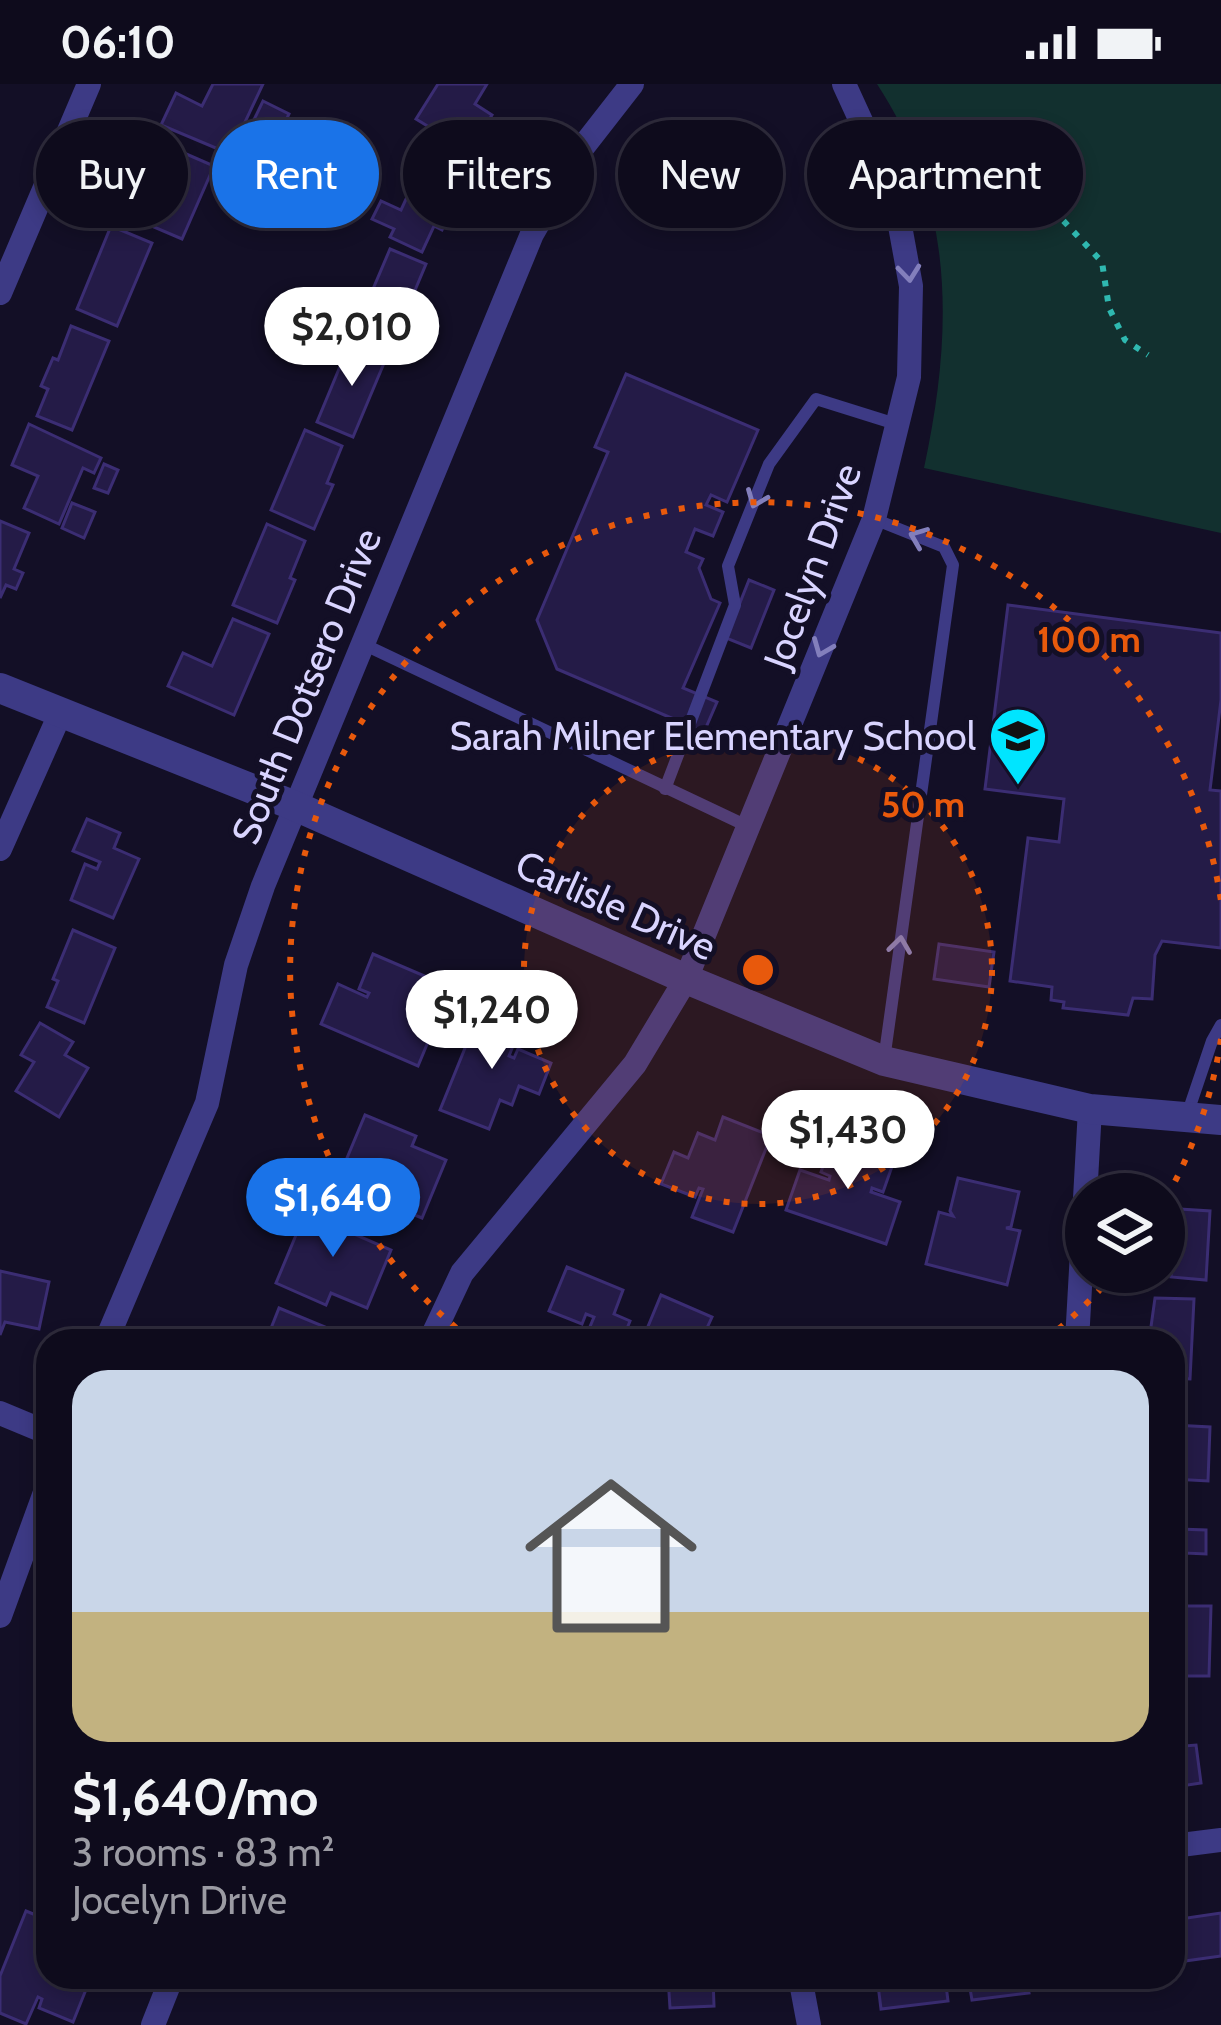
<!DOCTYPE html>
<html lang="en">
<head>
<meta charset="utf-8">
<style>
	:root { --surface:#0e0b1c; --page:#1c1929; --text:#f1f3f6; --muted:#9b9ba3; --line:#2e2b3b; --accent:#1a73e8 }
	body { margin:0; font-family:Cabin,sans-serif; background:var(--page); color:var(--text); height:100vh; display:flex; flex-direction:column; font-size:45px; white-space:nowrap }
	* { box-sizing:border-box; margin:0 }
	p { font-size:39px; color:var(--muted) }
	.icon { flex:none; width:66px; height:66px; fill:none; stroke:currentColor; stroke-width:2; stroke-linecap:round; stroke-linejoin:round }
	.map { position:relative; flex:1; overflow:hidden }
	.details { position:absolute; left:36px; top:1245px; width:1149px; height:660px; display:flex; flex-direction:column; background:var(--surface); border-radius:36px; box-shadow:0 6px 18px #0003,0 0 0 3px var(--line) }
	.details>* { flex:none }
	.guide { position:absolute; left:36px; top:36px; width:1149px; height:108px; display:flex; gap:24px }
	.fabs { position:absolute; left:1065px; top:1089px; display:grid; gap:24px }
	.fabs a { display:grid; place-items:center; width:120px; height:120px; border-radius:50%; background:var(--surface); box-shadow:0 6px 18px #0003,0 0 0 3px var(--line); font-size:60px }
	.price { position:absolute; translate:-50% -102px; padding:0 27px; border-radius:42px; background:#fff; color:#222; font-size:39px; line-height:78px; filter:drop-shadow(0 3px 6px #0008) }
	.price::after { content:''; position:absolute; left:50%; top:72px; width:36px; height:27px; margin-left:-18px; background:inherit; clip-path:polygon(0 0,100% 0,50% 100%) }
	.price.current { background:var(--accent); color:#fff }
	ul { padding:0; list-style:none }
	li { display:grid; align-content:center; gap:24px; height:636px; padding:0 36px }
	li span { display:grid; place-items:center; height:372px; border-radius:36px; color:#555 }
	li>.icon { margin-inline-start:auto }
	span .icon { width:216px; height:216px; fill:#fffc; stroke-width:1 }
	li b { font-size:51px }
	.pill { padding:0 42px; border-radius:54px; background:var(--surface); box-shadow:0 6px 18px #0003,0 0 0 3px var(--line); font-size:42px; line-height:108px }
	.pill.current { background:var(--accent); color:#fff }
	.status { display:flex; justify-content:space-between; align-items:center; height:84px; padding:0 60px; background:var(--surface); direction:ltr }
	.status svg { height:33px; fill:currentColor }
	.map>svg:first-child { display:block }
	.green { fill:#12302f }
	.building { fill:#241b47; stroke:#3b2d73; stroke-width:3 }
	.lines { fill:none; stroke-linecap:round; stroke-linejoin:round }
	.path { stroke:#2fb8b0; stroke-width:6; stroke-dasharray:6 9; stroke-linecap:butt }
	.service { stroke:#3d3a85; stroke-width:12 }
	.minor { stroke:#3d3a85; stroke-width:24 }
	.tertiary { stroke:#3d3a85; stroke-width:30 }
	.oneway { stroke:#837fbc }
	.ring { fill:none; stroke:#e8590c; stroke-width:6; stroke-dasharray:6 12 }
	.labels { text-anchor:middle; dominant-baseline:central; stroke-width:10; stroke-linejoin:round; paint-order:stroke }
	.street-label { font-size:39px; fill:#d9d4ff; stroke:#130f26 }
	.poi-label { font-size:39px; fill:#d9d4ff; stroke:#130f26; text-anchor:end }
	.centre { fill:#e8590c; stroke:#130f26; stroke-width:6 }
	.ring-label { font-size:36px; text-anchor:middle; font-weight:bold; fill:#e8590c; stroke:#130f26; stroke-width:10; stroke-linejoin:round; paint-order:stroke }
</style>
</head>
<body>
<div class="status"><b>06:10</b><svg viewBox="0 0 49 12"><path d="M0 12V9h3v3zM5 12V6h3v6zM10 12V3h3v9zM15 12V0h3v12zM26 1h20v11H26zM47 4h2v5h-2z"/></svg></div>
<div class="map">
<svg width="1221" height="1941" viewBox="0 0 1221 1941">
	<rect width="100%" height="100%" fill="#130f26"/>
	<path class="green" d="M877 0H1221V449L924 384C953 249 956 120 877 0Z"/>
	<g class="building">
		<polygon points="213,0 263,0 230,70 161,41 176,9 202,22"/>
		<polygon points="438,0 487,0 475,20 492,31 470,68 416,35"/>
		<polygon points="263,17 289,30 264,83 237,71"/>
		<polygon points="177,66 214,82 182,155 121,129 139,88 163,99"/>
		<polygon points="426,72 467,91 442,146 434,142 422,168 390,153 394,145 372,135 381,117 401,126"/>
		<polygon points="111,142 152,159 117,242 77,225"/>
		<polygon points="390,165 426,180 392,261 356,245"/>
		<polygon points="71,242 109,257 72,346 37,332 48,305 41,302 53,274 58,276"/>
		<polygon points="351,256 387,272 353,353 317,338"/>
		<polygon points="626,290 758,346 727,418 711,411 706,421 723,428 713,452 695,445 686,468 703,475 699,484 711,515 720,519 683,604 717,618 704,648 557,585 537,536 608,368 595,363"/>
		<polygon points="29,340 101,374 94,389 83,384 59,440 24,424 38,392 12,381"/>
		<polygon points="305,346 342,362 327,399 333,401 314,445 271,426"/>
		<polygon points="104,380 118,386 108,409 94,404"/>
		<polygon points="72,419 95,428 84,454 62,444"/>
		<polygon points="0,437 29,449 14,485 23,489 16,505 6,501 0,514"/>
		<polygon points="267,440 305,457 290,494 295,496 277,539 233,521"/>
		<polygon points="749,496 774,506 751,564 726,554"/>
		<polygon points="1008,521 1221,549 1221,616 1210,706 1221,707 1221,864 1162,857 1155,871 1152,915 1133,914 1128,931 1063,924 1064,918 1051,916 1052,903 1010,897 1028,754 1059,758 1064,715 985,705"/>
		<polygon points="233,535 269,550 234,631 168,602 183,569 212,582"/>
		<polygon points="87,735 120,749 114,764 139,775 113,834 71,816 85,780 97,785 100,778 73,767"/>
		<polygon points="73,846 115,864 84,939 47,923 58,897 53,895"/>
		<polygon points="939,860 994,868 989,903 934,895"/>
		<polygon points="373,870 434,896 420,929 410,925 408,930 435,941 418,982 321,940 338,900 367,913 369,909 359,905"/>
		<polygon points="480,927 520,944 509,972 514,974 518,965 551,979 539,1010 519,1002 512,1021 500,1016 489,1045 440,1026"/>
		<polygon points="40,939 73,958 65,971 88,984 59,1033 16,1007 34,978 21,971"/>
		<polygon points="365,1031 416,1052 412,1062 446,1076 422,1134 387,1120 383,1131 332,1110"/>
		<polygon points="723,1033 771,1052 733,1148 692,1133 703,1105 699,1104 695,1113 661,1100 674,1068 688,1074 698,1049 715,1056"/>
		<polygon points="833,1053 895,1074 883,1108 872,1104 871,1108 900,1118 886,1160 786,1126 800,1086 829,1096 830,1092 821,1088"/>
		<polygon points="958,1094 1019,1108 1011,1143 1006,1144 1020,1147 1007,1201 926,1180 939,1128 953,1132 950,1127"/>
		<polygon points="309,1120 360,1141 356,1151 391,1166 367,1224 331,1209 326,1221 276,1199"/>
		<polygon points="1164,1124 1210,1127 1206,1196 1171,1193 1173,1163 1164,1162"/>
		<polygon points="567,1183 623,1206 614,1230 630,1237 622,1257 584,1257 594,1233 586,1230 582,1240 549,1227"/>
		<polygon points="0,1187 49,1198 39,1245 5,1238 0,1251"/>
		<polygon points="661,1211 712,1233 701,1257 642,1257"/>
		<polygon points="1155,1214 1194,1215 1190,1295 1173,1294 1173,1257 1149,1257"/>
		<polygon points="279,1224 330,1245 325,1257 266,1257"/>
		<polygon points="1173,1341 1210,1343 1208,1397 1173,1395"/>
		<polygon points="1173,1415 1180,1415 1179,1445 1206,1446 1206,1470 1185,1469 1184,1494 1173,1494"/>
		<polygon points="1173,1522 1211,1522 1209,1592 1173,1592"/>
		<polygon points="1196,1661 1201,1699 1174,1703 1173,1711 1173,1663"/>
		<polygon points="26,1827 48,1836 48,1893 91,1893 73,1938 39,1924 42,1915 38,1913 26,1940 0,1929 0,1892"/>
		<polygon points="1221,1829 1221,1872 1185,1877 1180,1835"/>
		<polygon points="668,1893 713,1893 714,1922 670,1924"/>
		<polygon points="877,1893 945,1893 948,1917 881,1925"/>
		<polygon points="968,1893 1055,1893 1055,1895 1027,1899 1029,1909 972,1916"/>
	</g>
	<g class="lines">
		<polyline class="path" points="1043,115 1102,178 1109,224 1125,256 1148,271"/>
		<g class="service">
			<polyline points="874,435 944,463 953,481 884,976"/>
			<polyline points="363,560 747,742"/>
			<polyline points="665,705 735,521 728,482 769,380 816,315 899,341"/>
			<polyline points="1187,1031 1212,957 1221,941"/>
		</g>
		<g class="minor">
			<polyline points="0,209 89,0"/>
			<polyline points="0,765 60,630"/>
			<polyline points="106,1257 207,1019 236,881 263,802 532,150 579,68 632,0"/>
			<polyline points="430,1257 462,1189 635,980 686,895 874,435 909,293 911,202 894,109 844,0"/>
			<polyline points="1077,1257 1090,1025"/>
			<polyline points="0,1329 48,1349"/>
			<polyline points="0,1532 48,1400"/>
			<polyline points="1173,1762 1221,1756"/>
			<polyline points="800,1893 809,1941"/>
			<polyline points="153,1941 172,1893"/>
		</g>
		<polyline class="tertiary" points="0,604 295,722 686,895 884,977 1090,1025 1221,1036"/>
	</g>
	<defs><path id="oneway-chevron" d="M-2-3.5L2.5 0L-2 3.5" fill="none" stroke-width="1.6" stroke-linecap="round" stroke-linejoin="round" transform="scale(3)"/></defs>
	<g class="oneway">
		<use href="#oneway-chevron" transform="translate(909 189) rotate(84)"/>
		<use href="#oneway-chevron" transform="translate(756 415) rotate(112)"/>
		<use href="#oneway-chevron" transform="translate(918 453) rotate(-158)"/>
		<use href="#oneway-chevron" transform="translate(822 564) rotate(112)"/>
		<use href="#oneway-chevron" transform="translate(900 861) rotate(-82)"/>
	</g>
	<circle cx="758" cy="886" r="234" fill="#e8590c" fill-opacity=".12"/>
	<g class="ring">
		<circle cx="758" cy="886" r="234"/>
		<path d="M1221 955A468 468 0 0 1 1165 1116M1114 1190A468 468 0 0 1 1046 1255M470 1255A468 468 0 1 1 1221 817"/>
	</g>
	<defs>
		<g id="school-pin" transform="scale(3)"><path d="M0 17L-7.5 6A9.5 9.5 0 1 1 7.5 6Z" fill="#00e5ff" stroke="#130f26"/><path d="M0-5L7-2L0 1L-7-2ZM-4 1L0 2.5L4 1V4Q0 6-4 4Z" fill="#111"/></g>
	</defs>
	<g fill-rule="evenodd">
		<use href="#school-pin" x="1018" y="652"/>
	</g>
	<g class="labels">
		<g class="street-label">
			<text transform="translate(812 482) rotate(-70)">Jocelyn Drive</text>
			<text transform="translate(306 602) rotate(-68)">South Dotsero Drive</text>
			<text transform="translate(616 821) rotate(24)">Carlisle Drive</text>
		</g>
		<g class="poi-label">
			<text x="976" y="652">Sarah Milner Elementary School</text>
		</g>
	</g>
	<circle cx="758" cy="886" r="18" class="centre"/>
	<g class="ring-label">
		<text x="1089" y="568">100 m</text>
		<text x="923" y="733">50 m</text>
	</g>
</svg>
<div class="fabs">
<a><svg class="icon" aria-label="layers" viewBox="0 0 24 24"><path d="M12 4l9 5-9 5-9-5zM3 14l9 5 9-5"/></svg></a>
</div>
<b class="price" style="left:352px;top:305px">$2,010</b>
<b class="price" style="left:492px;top:988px">$1,240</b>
<b class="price" style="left:848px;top:1108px">$1,430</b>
<b class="price current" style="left:333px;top:1176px">$1,640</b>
<div class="guide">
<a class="pill">Buy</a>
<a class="pill current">Rent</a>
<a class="pill">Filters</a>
<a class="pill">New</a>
<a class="pill">Apartment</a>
</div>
<section class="details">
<ul>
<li><span style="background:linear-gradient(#c9d6e8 65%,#c2b280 0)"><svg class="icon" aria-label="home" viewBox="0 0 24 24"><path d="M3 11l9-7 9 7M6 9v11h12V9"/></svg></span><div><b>$1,640/mo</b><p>3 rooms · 83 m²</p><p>Jocelyn Drive</p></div></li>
</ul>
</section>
</div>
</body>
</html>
